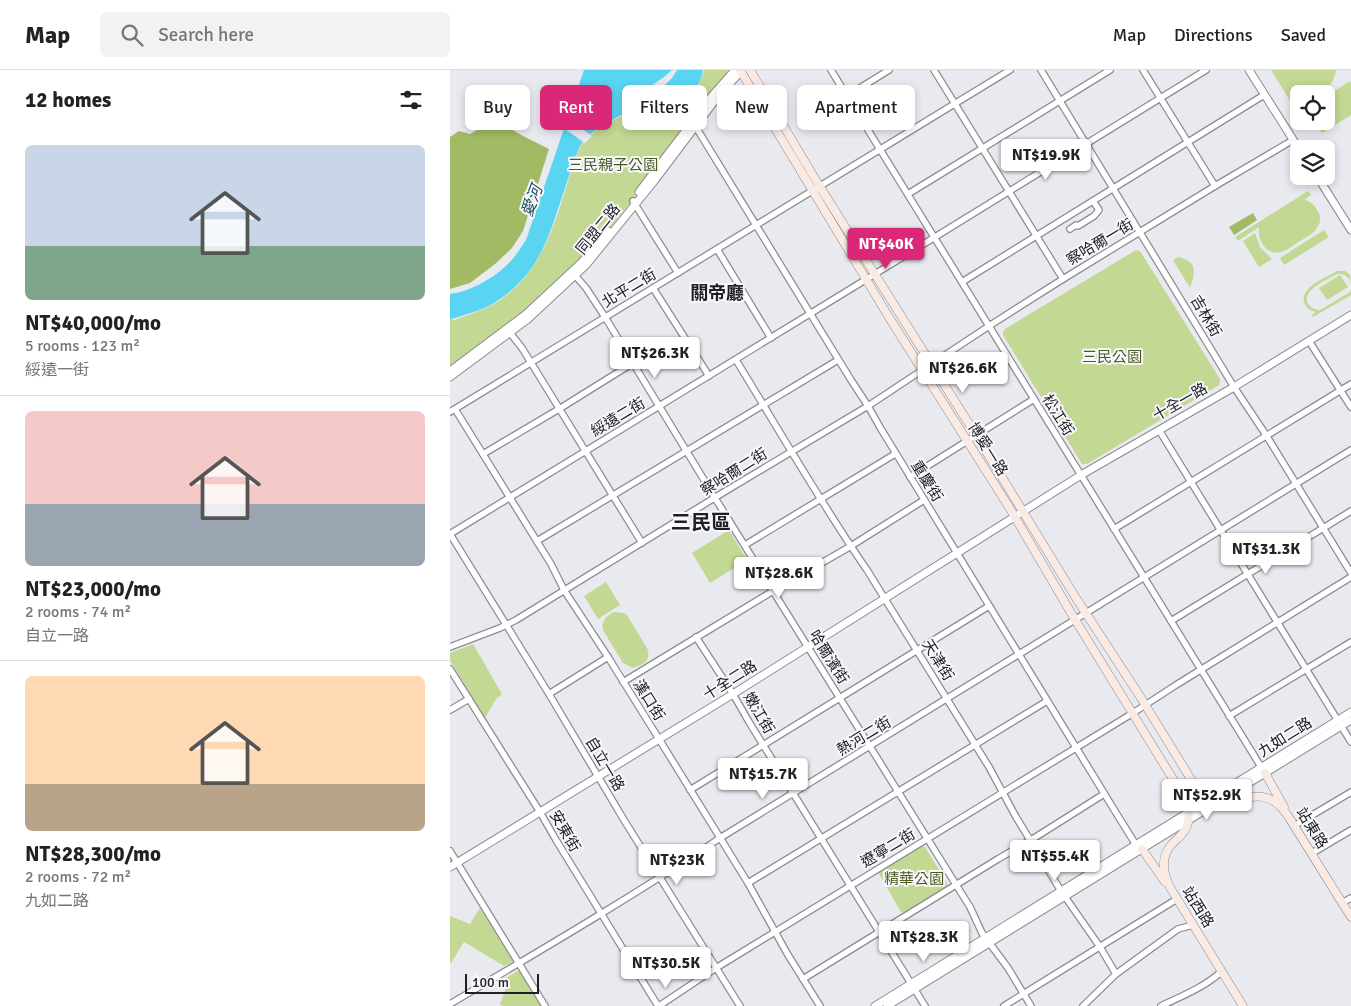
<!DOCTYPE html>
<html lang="en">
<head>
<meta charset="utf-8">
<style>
	:root { --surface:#fff; --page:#f2f2f2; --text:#222; --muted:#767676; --line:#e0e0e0; --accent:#db2777 }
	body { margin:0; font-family:Signika,"Noto Sans TC",sans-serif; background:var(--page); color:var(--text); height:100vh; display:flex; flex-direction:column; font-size:19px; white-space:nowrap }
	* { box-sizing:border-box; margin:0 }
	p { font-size:16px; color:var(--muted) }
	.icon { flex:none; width:28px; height:28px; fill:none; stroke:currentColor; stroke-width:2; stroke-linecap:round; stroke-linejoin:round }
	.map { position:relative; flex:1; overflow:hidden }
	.drawer { display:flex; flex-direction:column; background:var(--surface); width:450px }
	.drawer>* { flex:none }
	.guide { position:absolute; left:15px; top:15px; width:475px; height:45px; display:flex; gap:10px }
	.fabs { position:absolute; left:840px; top:15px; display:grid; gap:10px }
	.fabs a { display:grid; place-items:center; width:45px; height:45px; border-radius:8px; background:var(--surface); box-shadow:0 2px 8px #0003; font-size:25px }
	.scale { position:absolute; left:15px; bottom:12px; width:74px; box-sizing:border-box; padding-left:5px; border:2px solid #202023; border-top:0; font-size:14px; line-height:18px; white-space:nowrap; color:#202023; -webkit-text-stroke:4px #f7f7fd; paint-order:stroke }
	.price { position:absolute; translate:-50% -42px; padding:0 11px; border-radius:5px; background:#fff; color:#222; font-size:16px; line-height:32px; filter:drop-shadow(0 1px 2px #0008) }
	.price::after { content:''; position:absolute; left:50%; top:30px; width:15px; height:11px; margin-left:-8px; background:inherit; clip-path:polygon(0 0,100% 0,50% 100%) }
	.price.selected { background:var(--accent); color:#fff }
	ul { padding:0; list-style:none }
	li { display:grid; align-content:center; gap:10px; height:265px; padding:0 25px }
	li+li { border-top:1px solid var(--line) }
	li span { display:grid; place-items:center; height:155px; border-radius:8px; color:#555 }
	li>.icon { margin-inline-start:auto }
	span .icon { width:90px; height:90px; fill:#fffc; stroke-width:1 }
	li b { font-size:21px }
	h2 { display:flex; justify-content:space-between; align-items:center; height:60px; padding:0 25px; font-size:21px }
	.pill { padding:0 18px; border-radius:8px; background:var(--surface); box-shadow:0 2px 8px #0003; font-size:18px; line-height:45px }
	.pill.selected { background:var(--accent); color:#fff }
	header { display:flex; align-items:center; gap:30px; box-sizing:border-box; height:70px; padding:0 25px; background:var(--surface); border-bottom:1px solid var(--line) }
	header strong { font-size:24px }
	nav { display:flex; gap:28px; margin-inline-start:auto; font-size:18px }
	.search { width:350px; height:45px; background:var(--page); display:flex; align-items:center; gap:12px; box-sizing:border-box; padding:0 18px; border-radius:8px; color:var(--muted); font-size:19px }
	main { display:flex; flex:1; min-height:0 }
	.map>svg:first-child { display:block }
	.green { fill:#c3d892 }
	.forest { fill:#a2ba64 }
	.water { fill:#59d5f1 }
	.pier { fill:#e9eaf0 }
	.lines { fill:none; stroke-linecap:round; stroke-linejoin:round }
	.minor-casing { stroke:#8b8b91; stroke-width:8 }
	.tertiary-casing { stroke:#8b8b91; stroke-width:9 }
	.secondary-casing { stroke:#8b8b91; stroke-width:9 }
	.minor { stroke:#fff; stroke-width:5.5 }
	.tertiary { stroke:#fff; stroke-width:7 }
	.secondary { stroke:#faeae4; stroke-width:8 }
	.labels { text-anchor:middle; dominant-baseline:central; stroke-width:4; stroke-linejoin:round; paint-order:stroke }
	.park-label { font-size:15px; fill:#4c5b1e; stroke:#f7f7fd }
	.street-label { font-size:15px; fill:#202023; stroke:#f7f7fd }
	.water-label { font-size:16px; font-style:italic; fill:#164c58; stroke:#f7f7fd }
	.quarter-label { font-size:18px; font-weight:bold; fill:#202023; stroke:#f7f7fd }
	.district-label { font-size:20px; font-weight:bold; fill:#202023; stroke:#f7f7fd }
</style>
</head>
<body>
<header>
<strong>Map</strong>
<div class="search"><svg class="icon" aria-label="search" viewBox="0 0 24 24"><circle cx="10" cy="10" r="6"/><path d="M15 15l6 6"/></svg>Search here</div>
<nav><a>Map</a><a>Directions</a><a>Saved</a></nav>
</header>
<main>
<section class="drawer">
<h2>12 homes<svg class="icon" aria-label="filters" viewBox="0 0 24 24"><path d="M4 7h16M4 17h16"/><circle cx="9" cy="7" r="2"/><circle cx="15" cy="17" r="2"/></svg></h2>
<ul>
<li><span style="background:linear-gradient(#c9d6e8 65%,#7fa58c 0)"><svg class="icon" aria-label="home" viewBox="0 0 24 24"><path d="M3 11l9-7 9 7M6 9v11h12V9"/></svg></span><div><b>NT$40,000/mo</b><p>5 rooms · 123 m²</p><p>綏遠一街</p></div></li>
<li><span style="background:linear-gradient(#f6c9c9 60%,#9aa5b1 0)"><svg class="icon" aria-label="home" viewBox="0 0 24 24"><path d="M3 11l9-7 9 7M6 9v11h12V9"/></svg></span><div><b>NT$23,000/mo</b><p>2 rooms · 74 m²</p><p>自立一路</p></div></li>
<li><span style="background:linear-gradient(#ffd9b3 70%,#b9a48a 0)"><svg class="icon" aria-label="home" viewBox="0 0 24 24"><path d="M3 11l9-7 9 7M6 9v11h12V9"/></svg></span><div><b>NT$28,300/mo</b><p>2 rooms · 72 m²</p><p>九如二路</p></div></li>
</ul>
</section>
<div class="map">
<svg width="901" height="936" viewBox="0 0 901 936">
	<rect width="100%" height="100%" fill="#e9eaf0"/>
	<g class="green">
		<path d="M254 0H282L207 99 139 184 107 216 0 301V249L5 250C19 244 35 240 47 232 99 199 108 138 127 84 129 80 131 75 134 71 142 62 166 47 176 45 186 43 194 45 203 45 221 45 228 38 239 26 246 19 252 10 254 0Z"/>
		<path d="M821 0H886C885 9 879 20 870 23 864 25 855 24 849 24V28L846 29 849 34V36L845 39Z"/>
		<polygon points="900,11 901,13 901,45 872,63 864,51 876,51 876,26"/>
		<path d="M858 121 861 125 854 130C861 131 865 135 868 142 871 146 871 151 868 156 865 163 857 167 850 171 845 174 839 179 834 181 817 188 807 170 809 157L788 171 785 167Z"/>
		<polygon points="874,160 879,167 834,195 830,188"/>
		<polygon points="805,163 810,177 822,189 809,197 793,171"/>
		<polygon points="686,180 690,181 770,309 770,312 769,315 637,394 632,394 553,265 553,262 555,259"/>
		<path d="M728 187C747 191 746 201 740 218L723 190Z"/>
		<path d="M887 201H895L900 205 901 212C898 206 893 203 887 204 877 210 849 221 859 235 862 239 865 239 870 240L900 222 901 219V225L863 247 862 245 866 242C860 241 856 238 854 232 850 217 877 207 887 201Z"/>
		<polygon points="890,205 898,217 877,230 869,218"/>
		<polygon points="279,460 297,490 260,513 242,483"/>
		<polygon points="156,512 170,535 148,549 134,526"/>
		<path d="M164 542 174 543 177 545 198 580C200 593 193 594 183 598L173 593 153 560C151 551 156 546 164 542Z"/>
		<polygon points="23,574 52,624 46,629 35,648 0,590 0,583"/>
		<polygon points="469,776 475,777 497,813 497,817 456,843 451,842 429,804 430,800"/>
		<polygon points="30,838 64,888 62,892 54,896 14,872 1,893 0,892 0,846 20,854"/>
		<polygon points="71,899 93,936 53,936 50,934 56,918 48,913"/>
	</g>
	<g class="forest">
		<path d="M45 46C60 61 80 69 99 79L73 161 62 178 45 194 20 213 0 219V67L9 61 20 64 27 60 23 54Z"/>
		<polygon points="803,143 807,150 784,165 779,157"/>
	</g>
	<path class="water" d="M134 0H253C252 10 246 19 239 26 226 41 217 46 196 44 189 43 181 42 174 44 164 48 139 63 133 71 124 86 120 105 114 121 99 166 90 203 47 231 35 240 19 243 5 248L0 249V224C22 221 44 208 59 193 66 186 71 177 76 170Z"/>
	<g class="pier">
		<polygon points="222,0 227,0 222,8 214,16 201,23 197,31 195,46 191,46 194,28 197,21 202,15 214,7"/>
		<polygon points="116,47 142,66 135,73 112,57"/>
	</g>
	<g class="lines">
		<g class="minor-casing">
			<g id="minor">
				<polyline points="381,0 813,700"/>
				<polyline points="484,0 613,209"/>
				<polyline points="591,0 784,317 816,365 901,503"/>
				<polyline points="693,0 765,116"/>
				<polyline points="397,26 439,0"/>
				<polyline points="244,54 401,310 418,336 431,359 668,746 686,775 688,776"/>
				<polyline points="458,124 660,0"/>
				<polyline points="183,131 228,203"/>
				<polyline points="620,159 626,155 628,156 644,146 649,140 643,131"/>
				<polyline points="267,179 321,268"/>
				<polyline points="123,203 136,218 155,247 265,428 520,837 532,863 558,898 581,936"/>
				<polyline points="512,212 814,25"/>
				<polyline points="203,218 259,306"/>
				<polyline points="57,259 72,278 192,473"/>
				<polyline points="859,271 901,337"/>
				<path d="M286 290C329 360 370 432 417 500L539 697 566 747 611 821 650 877 666 904"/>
				<polyline points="5,339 101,494 114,520 158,587 209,669 298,813 338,885 370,936"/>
				<polyline points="0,342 560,0"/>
				<polyline points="709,360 901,672"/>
				<polyline points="33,384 109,339 183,293"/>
				<polyline points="460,407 584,329"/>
				<polyline points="664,459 901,314"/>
				<polyline points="0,464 425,204 756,0"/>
				<polyline points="0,464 99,624 174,750 290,936"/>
				<polyline points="87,471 388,290"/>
				<polyline points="295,475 445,384"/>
				<polyline points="721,551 901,441"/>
				<polyline points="246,567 283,624 299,652 475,936"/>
				<polyline points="0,577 50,558 66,550 274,422 418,336 539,256 613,209 765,116 843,70"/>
				<polyline points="0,599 90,742 106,770 208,936"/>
				<polyline points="173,612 323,521 401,476 474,430"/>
				<polyline points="99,624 158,587"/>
				<polyline points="0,640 19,629"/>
				<polyline points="779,646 901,572"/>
				<polyline points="240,720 539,536"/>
				<polyline points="844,756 901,722"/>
				<polyline points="0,781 95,936"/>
				<polyline points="861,782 866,781 901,760"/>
				<polyline points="298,813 597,631"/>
				<polyline points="892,833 901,828"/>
				<polyline points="353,909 548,789 581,770 654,724"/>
				<path d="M0 934C91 880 182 827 270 768L901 380"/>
				<polyline points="209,936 266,898 683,643 726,615 901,507"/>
				<polyline points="554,936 727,829"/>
				<polyline points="633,936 666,904 728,859 743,855"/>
				<path d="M711 936C732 926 755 917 772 901"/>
			</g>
		</g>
		<g class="tertiary-casing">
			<g id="tertiary">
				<polyline points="799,0 849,79"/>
				<polyline points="867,106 901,160"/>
				<polyline points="189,122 262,26 285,0"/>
				<polyline points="0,301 75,245 132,192 158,161"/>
				<polyline points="0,307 78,249 136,195 205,110 266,29 292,0"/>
				<polyline points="0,797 283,624 631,405 784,317 901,245"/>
				<polyline points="425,936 901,642"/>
				<polyline points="437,936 901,650"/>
			</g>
		</g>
		<g class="secondary-casing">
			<g id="secondary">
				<path d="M290 0 440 249 559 437 621 543 737 732C739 740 740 748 737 756 734 764 728 768 722 774 710 787 713 804 721 819L793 936"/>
				<path d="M300 0 370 117 526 365 626 528 691 628 750 724C777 754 807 700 838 746L901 847"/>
				<polyline points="815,703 834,737"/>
				<polyline points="692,779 715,812"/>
			</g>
		</g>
		<use href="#minor" class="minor"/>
		<use href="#tertiary" class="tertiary"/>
		<use href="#secondary" class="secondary"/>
	</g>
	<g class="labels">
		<g class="park-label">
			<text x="163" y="95">三民親子公園</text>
			<text x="662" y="287">三民公園</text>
			<text x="464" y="809">精華公園</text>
		</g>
		<g class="street-label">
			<text transform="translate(148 159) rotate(-51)">同盟二路</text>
			<text transform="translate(650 172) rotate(-31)">察哈爾一街</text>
			<text transform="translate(179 218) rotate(-31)">北平二街</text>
			<text transform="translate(756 246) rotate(59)">吉林街</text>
			<text transform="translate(730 332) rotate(-30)">十全一路</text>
			<text transform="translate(608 345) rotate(58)">松江街</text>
			<text transform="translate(168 347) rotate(-31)">綏遠二街</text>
			<text transform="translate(538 379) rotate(58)">博愛一路</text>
			<text transform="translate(284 402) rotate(-32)">察哈爾二街</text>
			<text transform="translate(477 411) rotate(58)">重慶街</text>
			<text transform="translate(379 587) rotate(58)">哈爾濱街</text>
			<text transform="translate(488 590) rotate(58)">天津街</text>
			<text transform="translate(280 610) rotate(-32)">十全二路</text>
			<text transform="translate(199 630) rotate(58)">漢口街</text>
			<text transform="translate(309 643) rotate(59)">嫩江街</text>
			<text transform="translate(414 666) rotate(-31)">熱河二街</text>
			<text transform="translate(835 667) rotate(-32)">九如二路</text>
			<text transform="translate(155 694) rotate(59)">自立一路</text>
			<text transform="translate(862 758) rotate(58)">站東路</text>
			<text transform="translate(115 761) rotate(60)">安東街</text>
			<text transform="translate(438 778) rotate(-31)">遼寧二街</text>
			<text transform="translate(748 837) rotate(58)">站西路</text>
		</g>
		<g class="water-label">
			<text transform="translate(82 131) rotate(-69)">愛河</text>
		</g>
		<g class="quarter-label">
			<text x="267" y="223">關帝廳</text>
		</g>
		<g class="district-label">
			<text x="251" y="452">三民區</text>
		</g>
	</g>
</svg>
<div class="fabs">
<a><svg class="icon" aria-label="locate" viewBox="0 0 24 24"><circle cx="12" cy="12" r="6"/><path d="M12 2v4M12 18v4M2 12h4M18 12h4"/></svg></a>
<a><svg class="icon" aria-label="layers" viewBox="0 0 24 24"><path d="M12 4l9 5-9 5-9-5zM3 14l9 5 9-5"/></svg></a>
</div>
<div class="scale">100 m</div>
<b class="price" style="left:596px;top:111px">NT$19.9K</b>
<b class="price selected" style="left:436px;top:200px">NT$40K</b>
<b class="price" style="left:205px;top:309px">NT$26.3K</b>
<b class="price" style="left:513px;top:324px">NT$26.6K</b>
<b class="price" style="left:816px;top:505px">NT$31.3K</b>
<b class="price" style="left:329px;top:529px">NT$28.6K</b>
<b class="price" style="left:313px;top:730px">NT$15.7K</b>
<b class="price" style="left:757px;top:751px">NT$52.9K</b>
<b class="price" style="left:605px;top:812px">NT$55.4K</b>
<b class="price" style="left:227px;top:816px">NT$23K</b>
<b class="price" style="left:474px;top:893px">NT$28.3K</b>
<b class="price" style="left:216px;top:919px">NT$30.5K</b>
<div class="guide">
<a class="pill">Buy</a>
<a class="pill selected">Rent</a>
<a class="pill">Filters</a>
<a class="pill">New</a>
<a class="pill">Apartment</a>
</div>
</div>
</main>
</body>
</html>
